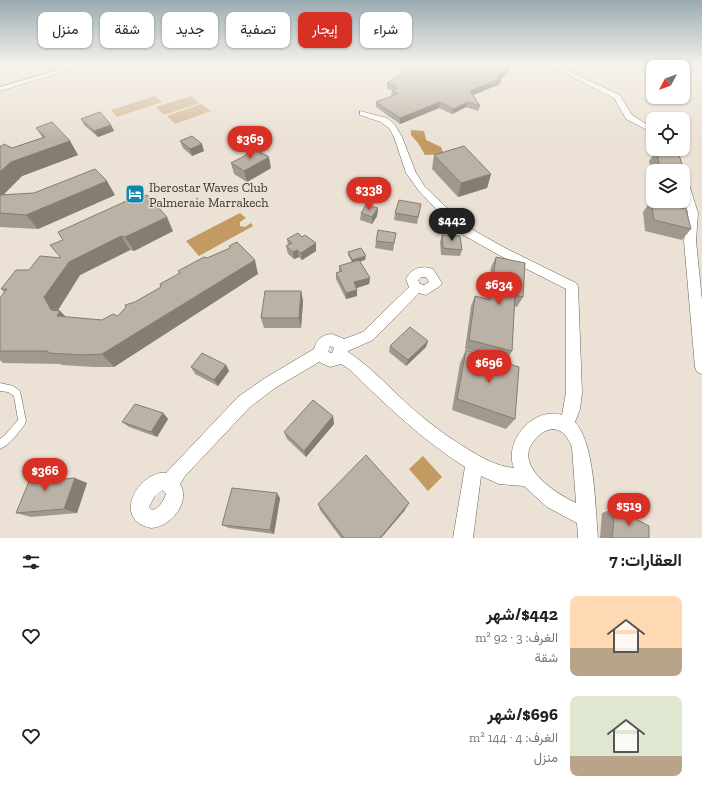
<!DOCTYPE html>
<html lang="ar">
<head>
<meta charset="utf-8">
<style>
	:root { --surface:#fff; --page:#f2f2f2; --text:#222; --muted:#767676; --accent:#d93025 }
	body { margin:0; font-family:"Zilla Slab",Vazirmatn,serif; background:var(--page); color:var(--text); direction:rtl; height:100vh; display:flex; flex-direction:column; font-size:15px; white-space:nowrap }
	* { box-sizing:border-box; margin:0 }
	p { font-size:13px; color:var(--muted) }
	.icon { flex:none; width:22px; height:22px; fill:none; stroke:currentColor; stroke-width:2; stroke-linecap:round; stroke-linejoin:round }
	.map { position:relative; height:538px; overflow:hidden; direction:ltr }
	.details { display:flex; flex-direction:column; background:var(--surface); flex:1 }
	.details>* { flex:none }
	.hud { position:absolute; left:12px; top:12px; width:400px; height:36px; direction:rtl; display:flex; gap:8px }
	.needle { width:26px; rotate:229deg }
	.buttons { position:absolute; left:646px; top:60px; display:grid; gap:8px }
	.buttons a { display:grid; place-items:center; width:44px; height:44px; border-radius:8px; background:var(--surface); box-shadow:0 1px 3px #0004; font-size:20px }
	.price { position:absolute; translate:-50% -34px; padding:0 9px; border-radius:14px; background:var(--accent); color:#fff; font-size:13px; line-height:26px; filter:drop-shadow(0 1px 2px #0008) }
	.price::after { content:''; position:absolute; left:50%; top:24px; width:12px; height:9px; margin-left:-6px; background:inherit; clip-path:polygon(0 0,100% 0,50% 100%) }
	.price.active { background:#222; color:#fff }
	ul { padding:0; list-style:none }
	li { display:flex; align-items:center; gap:12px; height:100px; padding:0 20px }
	li span { display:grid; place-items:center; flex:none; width:112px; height:80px; border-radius:8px; color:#555 }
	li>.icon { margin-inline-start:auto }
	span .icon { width:48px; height:48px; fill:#fffc; stroke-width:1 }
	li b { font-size:17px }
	h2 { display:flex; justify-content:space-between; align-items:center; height:48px; padding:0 20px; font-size:17px }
	.pill { padding:0 14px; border-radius:8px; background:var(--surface); box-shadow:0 1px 3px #0004; font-size:14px; line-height:36px }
	.pill.active { background:var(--accent); color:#fff }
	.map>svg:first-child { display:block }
	.green { fill:#d5bb97 }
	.water { fill:#c29a62 }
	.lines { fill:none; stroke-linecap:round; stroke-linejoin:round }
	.lane-casing { stroke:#6c6459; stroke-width:1 }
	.street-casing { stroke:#6c6459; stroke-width:1 }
	.lane { fill:#fff; fill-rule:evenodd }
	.street { fill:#fff; fill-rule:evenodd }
	.wall { fill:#a1998f }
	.shaded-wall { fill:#837d74 }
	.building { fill:#bbb2a6; stroke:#837d74 }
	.labels { text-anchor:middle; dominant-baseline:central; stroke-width:3; stroke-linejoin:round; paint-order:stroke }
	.poi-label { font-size:13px; fill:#37342f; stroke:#ebe1d4; text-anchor:start }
</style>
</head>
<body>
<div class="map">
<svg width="702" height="538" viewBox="0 0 702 538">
	<rect width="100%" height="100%" fill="#ebe1d4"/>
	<g class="green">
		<polygon points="155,96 162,102 117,117 111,110"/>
		<polygon points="191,96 199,103 164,115 156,107"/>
		<polygon points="201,104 211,111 175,124 167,116"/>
	</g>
	<g class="water">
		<polygon points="411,130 424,131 426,140 441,147 444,154 425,155 418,143 411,135"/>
		<polygon points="240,213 246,218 240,222 240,226 245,227 251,223 253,226 199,256 186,241"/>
		<polygon points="423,456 442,477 428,491 409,469"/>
	</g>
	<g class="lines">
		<g class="lane-casing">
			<path id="lane" d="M0 383 13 386 20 391 26 421 25 424C18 433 11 444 0 449V439L5 435 18 420 14 396 8 392 0 391Z"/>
		</g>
		<g class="street-casing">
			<g id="street">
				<polygon points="75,65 85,65 0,91 0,87"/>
				<polygon points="548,65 556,65 620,95 632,115 653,128 653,133 626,119 614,98"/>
				<path d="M360 111 387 118 395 125 402 137 416 173 425 187 466 226 505 248 576 283 578 286 582 393 580 409 575 422C595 444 595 507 598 538H578L577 523 547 507 524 486 499 484 481 476 473 538H453L465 467C421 439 386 405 349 369L341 364 330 367 319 362 275 388 250 407 185 476 180 484C191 502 171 527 151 528 148 527 143 526 140 524 116 508 144 470 166 473L238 397 265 378 314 349C317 339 322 335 332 334L344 339 363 332 409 287 406 279C412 268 421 265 433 269L442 283 440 286 426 295 419 293 373 340 348 351V352C368 365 384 382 401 398 421 417 443 434 466 448 482 458 496 466 514 468 503 441 534 406 562 415L566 393V289L497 254 458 232 419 191 406 173 394 137 389 128 381 122 360 115ZM421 277H426L429 282 424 285 420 284 418 280ZM330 346 334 348 332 353 328 352ZM553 429C564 430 568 438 572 447L576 503C557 494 514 467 533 442 538 435 544 430 553 429ZM162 490 166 494C164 500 159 509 152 510L149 507 154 497Z"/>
				<polygon points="668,149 676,149 684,171 683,172 674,171"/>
				<polygon points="683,178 688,181 698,213 696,241 702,300 702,374 697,372 695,367 684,241 688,213 683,197"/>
			</g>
		</g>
		<use href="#lane" class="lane"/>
		<use href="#street" class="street"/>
	</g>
	<g class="wall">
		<polygon points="462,65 505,65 504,66 509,67 508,73 501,78 500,84 472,95 480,106 478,111 466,107 452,114 439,108 400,124 376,107 376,102 391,96 392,90 387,89 387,83 459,73"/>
		<polygon points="81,119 111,125 114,131 98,137 84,125"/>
		<polygon points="36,128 70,141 78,155 22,176 4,194 115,195 38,229 0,227 0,145 1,146 12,148 43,138"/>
		<polygon points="180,141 204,151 192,156 183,148"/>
		<polygon points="656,151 683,171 653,171 653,178 649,161"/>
		<polygon points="434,155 491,174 487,188 458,197 432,169"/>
		<polygon points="231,163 271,168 247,182 234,174"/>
		<polygon points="683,179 687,179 683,184"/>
		<polygon points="651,201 691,229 682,240 645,231 643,212"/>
		<polygon points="378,208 377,216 372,224 360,220 361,213"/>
		<polygon points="420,211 417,224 394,220 395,213"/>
		<polygon points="173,231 134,251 130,250 80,275 58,310 60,311 66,317 102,320 118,316 135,302 161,287 179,274 178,271 230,248 229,246 258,274 114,367 94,367 62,365 60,364 3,363 0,360 0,298 4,292 1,289 29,270 61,258 63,240"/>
		<polygon points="396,233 393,251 375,248 376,241"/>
		<polygon points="442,235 462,250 460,256 441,255 440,242"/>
		<polygon points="302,237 316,243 316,251 302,260 299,257 294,259 288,254 286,246 288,245 287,239"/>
		<polygon points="348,252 365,260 360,261 370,278 369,284 356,288 357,290 357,296 346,299 336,279 336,273 339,272 339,266 352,262 348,255"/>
		<polygon points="496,257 523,297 517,307 514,306 512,351 507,360 465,349 471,306 475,296 487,299 491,267"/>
		<polygon points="301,291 303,301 301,328 264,328 261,318"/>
		<polygon points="390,346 426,347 406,366 389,352"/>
		<polygon points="466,350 515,419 506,429 452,410 460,363"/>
		<polygon points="226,365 229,371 218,386 195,374 191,367"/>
		<polygon points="163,413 168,419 157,437 129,427 122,422"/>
		<polygon points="333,416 334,424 306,457 287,439 284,432"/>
		<polygon points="62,467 57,479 87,483 77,513 31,517 16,513"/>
		<polygon points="280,498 274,534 229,528 222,525"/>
		<polygon points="318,504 405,510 381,538 341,538 320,510"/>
		<polygon points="615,508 649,538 600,538 602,513"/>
	</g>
	<g class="shaded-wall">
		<polygon points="509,67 508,73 500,79 502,78 500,84 469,97 470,91 497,77"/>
		<polygon points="440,102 439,108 400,124 400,118"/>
		<polygon points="468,102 466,107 452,114 453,109"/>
		<polygon points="111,125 114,131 98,137 94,131"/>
		<polygon points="70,141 78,155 22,176 0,198 0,172 11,162"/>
		<polygon points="202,144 204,151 192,156 190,149"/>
		<polygon points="269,157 271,168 247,182 244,171"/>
		<polygon points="491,174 487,188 458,197 461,183"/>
		<polygon points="107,181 115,195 38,229 26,215"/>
		<polygon points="378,208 377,216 372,224 372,217"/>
		<polygon points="167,217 173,231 134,251 125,237"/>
		<polygon points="121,236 130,250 80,275 58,310 60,311 73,324 70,329 51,310 44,297 69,262"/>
		<polygon points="316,243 316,251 302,260 301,253"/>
		<polygon points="297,250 299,257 294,259 293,252"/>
		<polygon points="366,256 365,260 352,264 352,260"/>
		<polygon points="255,260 258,274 114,367 102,354"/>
		<polygon points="370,278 369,284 354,289 354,282"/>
		<polygon points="357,290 357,296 346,299 346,293"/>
		<polygon points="301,291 303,301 301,328 299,318"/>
		<polygon points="428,341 426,347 406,366 408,360"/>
		<polygon points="226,365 229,371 218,386 214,380"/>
		<polygon points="163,413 168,419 157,437 151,432"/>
		<polygon points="333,416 334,424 306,457 304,451"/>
		<polygon points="50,461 62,467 55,486 42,481"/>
		<polygon points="75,478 87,483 77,513 64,509"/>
		<polygon points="277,493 280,498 274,534 270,530"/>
		<polygon points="409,503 405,510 381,538 380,538"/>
	</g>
	<g class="building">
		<polygon points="416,65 458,65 459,73 462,65 502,65 509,67 497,77 502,78 470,91 480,106 468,102 453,109 440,102 400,118 376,102 398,94 392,91 397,88 393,87 395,85 387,83"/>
		<polygon points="100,112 111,125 94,131 81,119"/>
		<polygon points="52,122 70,141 11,162 0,172 0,147 4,144 12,148 45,137 36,128"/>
		<polygon points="192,136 202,144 190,149 180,141"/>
		<polygon points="464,146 491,174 461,183 434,155"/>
		<polygon points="256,150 269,157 244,171 231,163"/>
		<polygon points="656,151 679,155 687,179 683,179 683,171 661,171"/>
		<polygon points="95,169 107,181 26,215 0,213 0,195 34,193"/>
		<polygon points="147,195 167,217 125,237 121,236 69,262 44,297 51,310 60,311 57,316 102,320 113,314 118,316 126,307 125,305 135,302 161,287 160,284 180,273 178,271 204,257 207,258 230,248 229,246 237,242 255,260 102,354 81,355 48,353 48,351 0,351 0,298 7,289 1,289 16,270 29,270 40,256 61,258 50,245 63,240 58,232 133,198 135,200"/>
		<polygon points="399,200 421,204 418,217 395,213"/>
		<polygon points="651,201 686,209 691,229 654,220"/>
		<polygon points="366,205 378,208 372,217 361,213"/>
		<polygon points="378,230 396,233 394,243 376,241"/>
		<polygon points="298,233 302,237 305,235 316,243 301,253 297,250 293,252 286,246 292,243 287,239"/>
		<polygon points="442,235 460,236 462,250 443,248"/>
		<polygon points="361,248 366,256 352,260 348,252"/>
		<polygon points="496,257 525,263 523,297 515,295 512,351 469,340 475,296 490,300"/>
		<polygon points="359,260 370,278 354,282 357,290 346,293 336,273 342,271 339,266"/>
		<polygon points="265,291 301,291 299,318 261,318"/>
		<polygon points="410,327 428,341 408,360 390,346"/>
		<polygon points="466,350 519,367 515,419 457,399"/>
		<polygon points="202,353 226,365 214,380 191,367"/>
		<polygon points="313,400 333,416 304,451 284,432"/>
		<polygon points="135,404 163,413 151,432 122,422"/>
		<polygon points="366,455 409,503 380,538 344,538 318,504"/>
		<polygon points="50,461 42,481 75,478 64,509 16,513 37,462"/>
		<polygon points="232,488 277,493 270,530 222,525"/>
		<polygon points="615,508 649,526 649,538 612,538"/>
	</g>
	<linearGradient id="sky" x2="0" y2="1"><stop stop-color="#99aab2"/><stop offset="0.46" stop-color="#f6f2ec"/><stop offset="1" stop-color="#f6f2ec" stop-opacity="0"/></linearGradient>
	<rect width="702" height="140" fill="url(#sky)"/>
	<defs>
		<g id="hotel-square" transform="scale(1)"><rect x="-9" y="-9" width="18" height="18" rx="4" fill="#0e87ab" stroke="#ebe1d4"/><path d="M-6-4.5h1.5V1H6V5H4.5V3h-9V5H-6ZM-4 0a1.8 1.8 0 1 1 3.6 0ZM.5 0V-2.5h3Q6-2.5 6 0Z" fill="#fff"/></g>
	</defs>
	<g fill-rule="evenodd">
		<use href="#hotel-square" x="135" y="194"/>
	</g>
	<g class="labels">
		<g class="poi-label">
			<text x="149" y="187">Iberostar Waves Club<tspan x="149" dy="15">Palmeraie Marrakech</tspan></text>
		</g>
	</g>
</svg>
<div class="buttons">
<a><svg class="needle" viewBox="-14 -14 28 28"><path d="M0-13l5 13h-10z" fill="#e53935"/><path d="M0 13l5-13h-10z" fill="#767676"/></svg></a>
<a><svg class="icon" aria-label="locate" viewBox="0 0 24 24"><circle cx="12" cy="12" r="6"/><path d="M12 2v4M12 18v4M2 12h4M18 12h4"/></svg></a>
<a><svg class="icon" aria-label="layers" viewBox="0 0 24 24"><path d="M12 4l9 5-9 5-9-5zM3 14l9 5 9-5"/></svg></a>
</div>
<b class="price" style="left:250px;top:160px">$369</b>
<b class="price" style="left:369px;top:211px">$338</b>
<b class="price active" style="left:452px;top:242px">$442</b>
<b class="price" style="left:499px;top:306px">$634</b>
<b class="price" style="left:489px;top:384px">$696</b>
<b class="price" style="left:45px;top:492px">$366</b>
<b class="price" style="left:629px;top:527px">$519</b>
<div class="hud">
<a class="pill">شراء</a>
<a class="pill active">إيجار</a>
<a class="pill">تصفية</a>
<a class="pill">جديد</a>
<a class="pill">شقة</a>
<a class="pill">منزل</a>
</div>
</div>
<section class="details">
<h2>العقارات: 7<svg class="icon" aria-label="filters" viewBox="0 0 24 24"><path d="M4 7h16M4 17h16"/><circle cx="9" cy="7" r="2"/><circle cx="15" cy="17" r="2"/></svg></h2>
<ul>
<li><span style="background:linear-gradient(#ffd9b3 65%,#b9a48a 0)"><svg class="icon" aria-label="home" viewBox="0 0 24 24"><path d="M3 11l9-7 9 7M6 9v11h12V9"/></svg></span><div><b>$442/شهر</b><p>الغرف: 3 · 92 m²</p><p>شقة</p></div><svg class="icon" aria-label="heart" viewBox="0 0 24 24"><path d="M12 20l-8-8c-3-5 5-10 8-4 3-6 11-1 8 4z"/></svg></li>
<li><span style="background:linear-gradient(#dfe7d0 75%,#b9a48a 0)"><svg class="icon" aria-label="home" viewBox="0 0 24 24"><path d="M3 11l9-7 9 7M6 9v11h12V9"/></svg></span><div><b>$696/شهر</b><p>الغرف: 4 · 144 m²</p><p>منزل</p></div><svg class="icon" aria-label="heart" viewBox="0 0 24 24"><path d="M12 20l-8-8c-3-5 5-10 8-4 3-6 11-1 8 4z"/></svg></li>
</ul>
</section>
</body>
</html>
